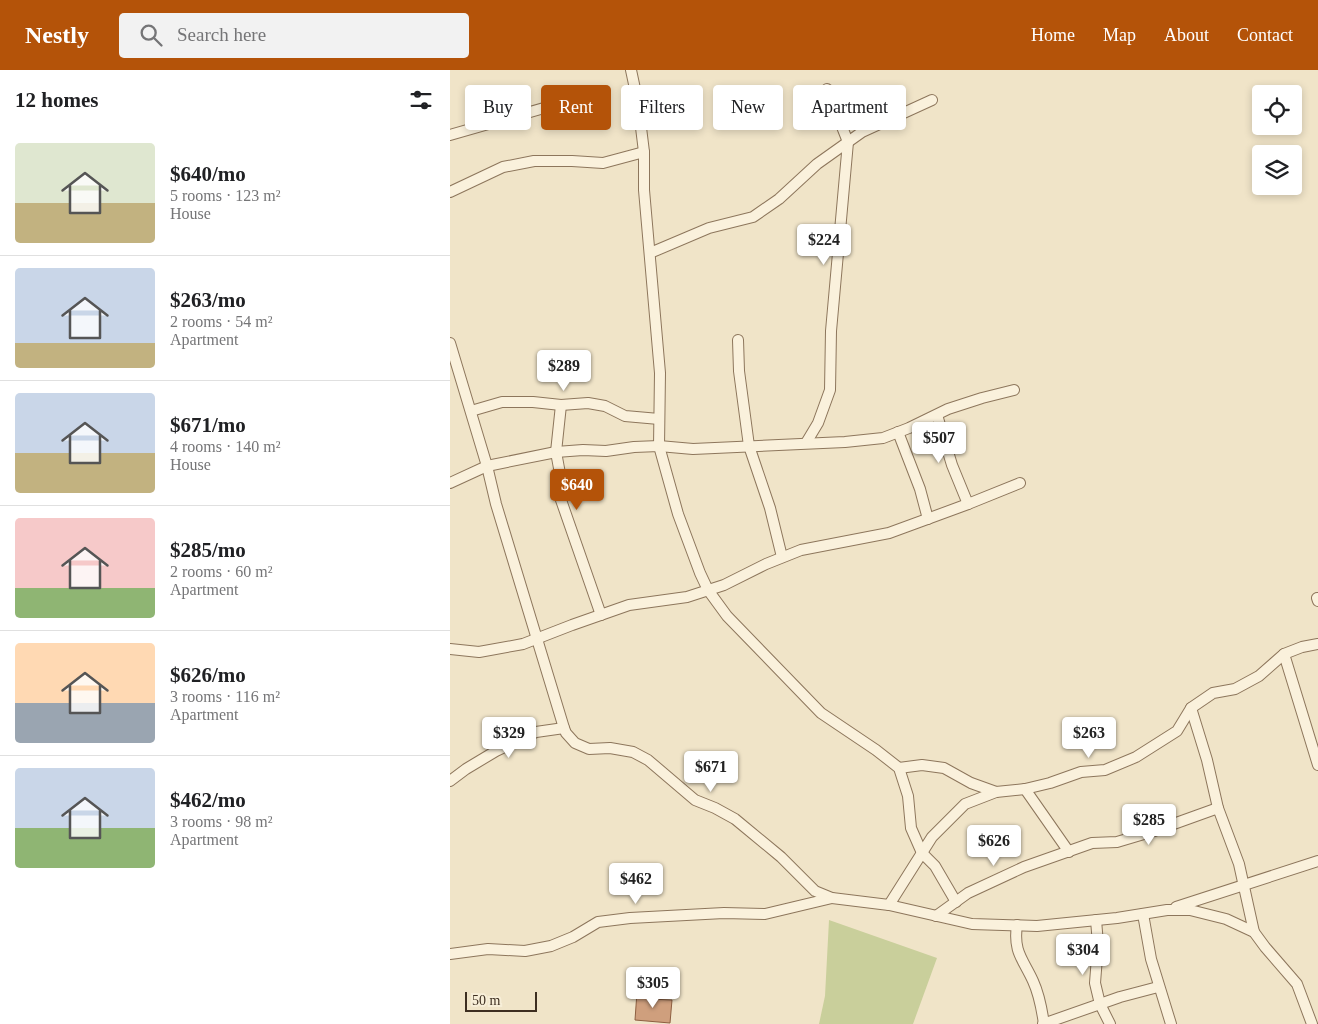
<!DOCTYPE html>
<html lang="en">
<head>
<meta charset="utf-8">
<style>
	:root { --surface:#fff; --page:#f2f2f2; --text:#202124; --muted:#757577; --line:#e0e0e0; --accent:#b45309 }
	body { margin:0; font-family:"Times New Roman",serif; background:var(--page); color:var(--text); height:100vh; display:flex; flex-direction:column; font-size:19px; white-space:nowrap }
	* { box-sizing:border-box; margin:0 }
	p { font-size:16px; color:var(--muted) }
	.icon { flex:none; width:28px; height:28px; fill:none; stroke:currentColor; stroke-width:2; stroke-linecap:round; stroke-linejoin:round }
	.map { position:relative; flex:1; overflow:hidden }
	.details { display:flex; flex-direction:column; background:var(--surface); width:450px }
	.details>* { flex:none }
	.guide { position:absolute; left:15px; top:15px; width:475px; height:45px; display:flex; gap:10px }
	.buttons { position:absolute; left:802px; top:15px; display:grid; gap:10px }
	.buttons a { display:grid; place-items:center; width:50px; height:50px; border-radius:5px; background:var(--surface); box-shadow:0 2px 8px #0003; font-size:25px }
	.scale { position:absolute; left:15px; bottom:12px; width:72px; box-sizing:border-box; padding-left:5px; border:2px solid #3d2e20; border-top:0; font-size:14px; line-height:18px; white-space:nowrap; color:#3d2e20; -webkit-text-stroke:4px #f7eed8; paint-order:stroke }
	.price { position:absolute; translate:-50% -42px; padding:0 11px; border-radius:5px; background:#fff; color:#222; font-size:16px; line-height:32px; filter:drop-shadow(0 1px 2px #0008) }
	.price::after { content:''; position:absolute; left:50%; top:30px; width:15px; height:11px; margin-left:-8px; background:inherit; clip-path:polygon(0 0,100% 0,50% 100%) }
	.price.current { background:var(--accent); color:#fff }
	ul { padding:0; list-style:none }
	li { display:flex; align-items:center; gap:15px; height:125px; padding:0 15px }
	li+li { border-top:1px solid var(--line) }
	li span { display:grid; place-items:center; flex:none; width:140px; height:100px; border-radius:5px; color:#555 }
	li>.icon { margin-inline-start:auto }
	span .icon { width:60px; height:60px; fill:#fffc; stroke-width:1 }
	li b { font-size:21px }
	h2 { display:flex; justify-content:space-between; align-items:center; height:60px; padding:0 15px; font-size:21px }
	.tag { padding:0 18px; border-radius:5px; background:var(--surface); box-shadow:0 2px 8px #0003; font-size:18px; line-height:45px }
	.tag.current { background:var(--accent); color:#fff }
	header { display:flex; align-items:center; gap:30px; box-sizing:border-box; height:70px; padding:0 25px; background:var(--accent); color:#fff }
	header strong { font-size:24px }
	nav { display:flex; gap:28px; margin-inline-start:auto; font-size:18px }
	.search { width:350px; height:45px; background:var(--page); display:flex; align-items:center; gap:12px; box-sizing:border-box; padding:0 18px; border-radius:5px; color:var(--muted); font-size:19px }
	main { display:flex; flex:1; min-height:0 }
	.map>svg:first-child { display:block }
	.green { fill:#c9cf9b }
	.building { fill:#cf9f7d; stroke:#8d5f41 }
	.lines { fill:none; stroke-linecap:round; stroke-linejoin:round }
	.minor-casing { stroke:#8d765c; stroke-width:12 }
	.minor { stroke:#faf1dc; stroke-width:10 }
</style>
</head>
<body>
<header>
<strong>Nestly</strong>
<div class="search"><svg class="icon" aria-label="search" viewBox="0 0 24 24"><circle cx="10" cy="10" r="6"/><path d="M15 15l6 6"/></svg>Search here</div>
<nav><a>Home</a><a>Map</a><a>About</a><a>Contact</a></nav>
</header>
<main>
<section class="details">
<h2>12 homes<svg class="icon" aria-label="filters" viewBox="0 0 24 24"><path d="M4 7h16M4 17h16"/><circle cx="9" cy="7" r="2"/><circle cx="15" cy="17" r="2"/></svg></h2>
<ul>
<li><span style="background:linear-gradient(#dfe7d0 60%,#c2b280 0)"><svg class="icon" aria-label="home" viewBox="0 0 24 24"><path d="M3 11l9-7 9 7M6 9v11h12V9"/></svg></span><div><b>$640/mo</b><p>5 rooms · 123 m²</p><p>House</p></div></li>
<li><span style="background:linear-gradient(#c9d6e8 75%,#c2b280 0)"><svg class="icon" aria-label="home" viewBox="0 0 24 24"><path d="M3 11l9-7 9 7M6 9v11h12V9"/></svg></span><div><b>$263/mo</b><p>2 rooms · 54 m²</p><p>Apartment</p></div></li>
<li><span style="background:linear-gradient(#c9d6e8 60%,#c2b280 0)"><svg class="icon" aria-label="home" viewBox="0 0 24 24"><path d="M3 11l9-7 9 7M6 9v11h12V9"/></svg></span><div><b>$671/mo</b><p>4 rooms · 140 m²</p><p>House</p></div></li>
<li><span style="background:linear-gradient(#f6c9c9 70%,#8fb573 0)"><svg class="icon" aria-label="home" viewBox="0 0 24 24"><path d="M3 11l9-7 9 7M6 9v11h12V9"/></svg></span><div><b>$285/mo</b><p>2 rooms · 60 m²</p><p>Apartment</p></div></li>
<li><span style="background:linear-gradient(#ffd9b3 60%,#9aa5b1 0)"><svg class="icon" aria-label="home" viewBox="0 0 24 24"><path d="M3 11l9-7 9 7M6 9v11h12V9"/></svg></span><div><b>$626/mo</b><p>3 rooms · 116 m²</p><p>Apartment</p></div></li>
<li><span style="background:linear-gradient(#c9d6e8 60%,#8fb573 0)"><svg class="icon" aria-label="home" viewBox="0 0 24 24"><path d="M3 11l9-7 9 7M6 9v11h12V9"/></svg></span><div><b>$462/mo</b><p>3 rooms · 98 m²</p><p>Apartment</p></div></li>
</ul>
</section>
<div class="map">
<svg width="868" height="954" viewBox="0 0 868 954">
	<rect width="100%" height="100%" fill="#f0e4c8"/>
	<polygon class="green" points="379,850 487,888 463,954 369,954 375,926"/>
	<polygon class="building" points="187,922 201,923 200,929 222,930 220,953 185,950"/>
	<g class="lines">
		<g class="minor-casing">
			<g id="minor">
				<polyline points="181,0 188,33 194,82 194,120 210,303 209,376 228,444 250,503 258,520 277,546 371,643 426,680 449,698 458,726 461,758 472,783 485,796 506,832"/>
				<polyline points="0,65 122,30"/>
				<polyline points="0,122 53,97 84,91 122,91 153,93 194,82"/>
				<polyline points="200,183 259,158 303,147 329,129 367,94 412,62 482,30"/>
				<polyline points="288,270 289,301 299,376 320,438 332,487"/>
				<polyline points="0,273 37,396 46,434 114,658 116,663 125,673 139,679 160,678 183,682 198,690 245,730 265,738 285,749 331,787 365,821 382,828 439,835 522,854 587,856 667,848 717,840 740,840 776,849 804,862 815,877 847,914 862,954"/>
				<polyline points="111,335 106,382 111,409 111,430 151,545"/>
				<polyline points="21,341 52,332 83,332 111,335 138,333 155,336 175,346 209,349"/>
				<polyline points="487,345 502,395 518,434"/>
				<polyline points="448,362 470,419 478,449"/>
				<polyline points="356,373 368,353 380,320 381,261 398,72 377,19"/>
				<polyline points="0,413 37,396 106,382 133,380 156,381 184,377 209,376 243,379 395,372 433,368 459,358 498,339 532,328 564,320"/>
				<polyline points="867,528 868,531"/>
				<polyline points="0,579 29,582 73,574 122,555 179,535 237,527 274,515 316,494 351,480 439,463 518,434 570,413"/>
				<polyline points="834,584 868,695"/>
				<polyline points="741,638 757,690 768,738 789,794 804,862"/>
				<polyline points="449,698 472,695 494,698 521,713 546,722"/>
				<polyline points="0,711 16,699 46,681 86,662 114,658"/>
				<polyline points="575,719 619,782"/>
				<polyline points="439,835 482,767 515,734 546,722 575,719 600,713 631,702 655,700 686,687 727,661 741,638 763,623 785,619 809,606 834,584 852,577 868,574"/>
				<polyline points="726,837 868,791"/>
				<polyline points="693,844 701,889 721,954"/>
				<polyline points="486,846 518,823 574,797 642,773 667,772 704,761 768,738"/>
				<polyline points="646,850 648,874 645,913 650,934 660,954"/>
				<path d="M567 855C563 882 573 889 583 911 589 924 592 940 594 954"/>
				<polyline points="0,884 38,879 75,881 101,876 123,867 148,852 180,848 274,843 315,844 382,828"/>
				<polyline points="593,954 670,927 708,917"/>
			</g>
		</g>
		<use href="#minor" class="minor"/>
	</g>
</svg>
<div class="buttons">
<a><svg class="icon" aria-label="locate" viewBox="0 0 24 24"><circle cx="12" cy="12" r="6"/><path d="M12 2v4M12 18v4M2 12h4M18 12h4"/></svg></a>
<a><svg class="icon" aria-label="layers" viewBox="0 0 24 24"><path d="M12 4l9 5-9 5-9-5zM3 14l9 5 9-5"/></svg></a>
</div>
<div class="scale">50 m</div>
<b class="price" style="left:374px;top:196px">$224</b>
<b class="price" style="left:114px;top:322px">$289</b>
<b class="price" style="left:489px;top:394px">$507</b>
<b class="price current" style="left:127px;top:441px">$640</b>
<b class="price" style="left:59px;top:689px">$329</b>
<b class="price" style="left:639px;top:689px">$263</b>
<b class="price" style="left:261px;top:723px">$671</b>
<b class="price" style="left:699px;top:776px">$285</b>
<b class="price" style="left:544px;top:797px">$626</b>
<b class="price" style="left:186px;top:835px">$462</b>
<b class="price" style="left:633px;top:906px">$304</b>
<b class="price" style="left:203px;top:939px">$305</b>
<div class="guide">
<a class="tag">Buy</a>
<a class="tag current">Rent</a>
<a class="tag">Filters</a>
<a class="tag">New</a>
<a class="tag">Apartment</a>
</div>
</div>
</main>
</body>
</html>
